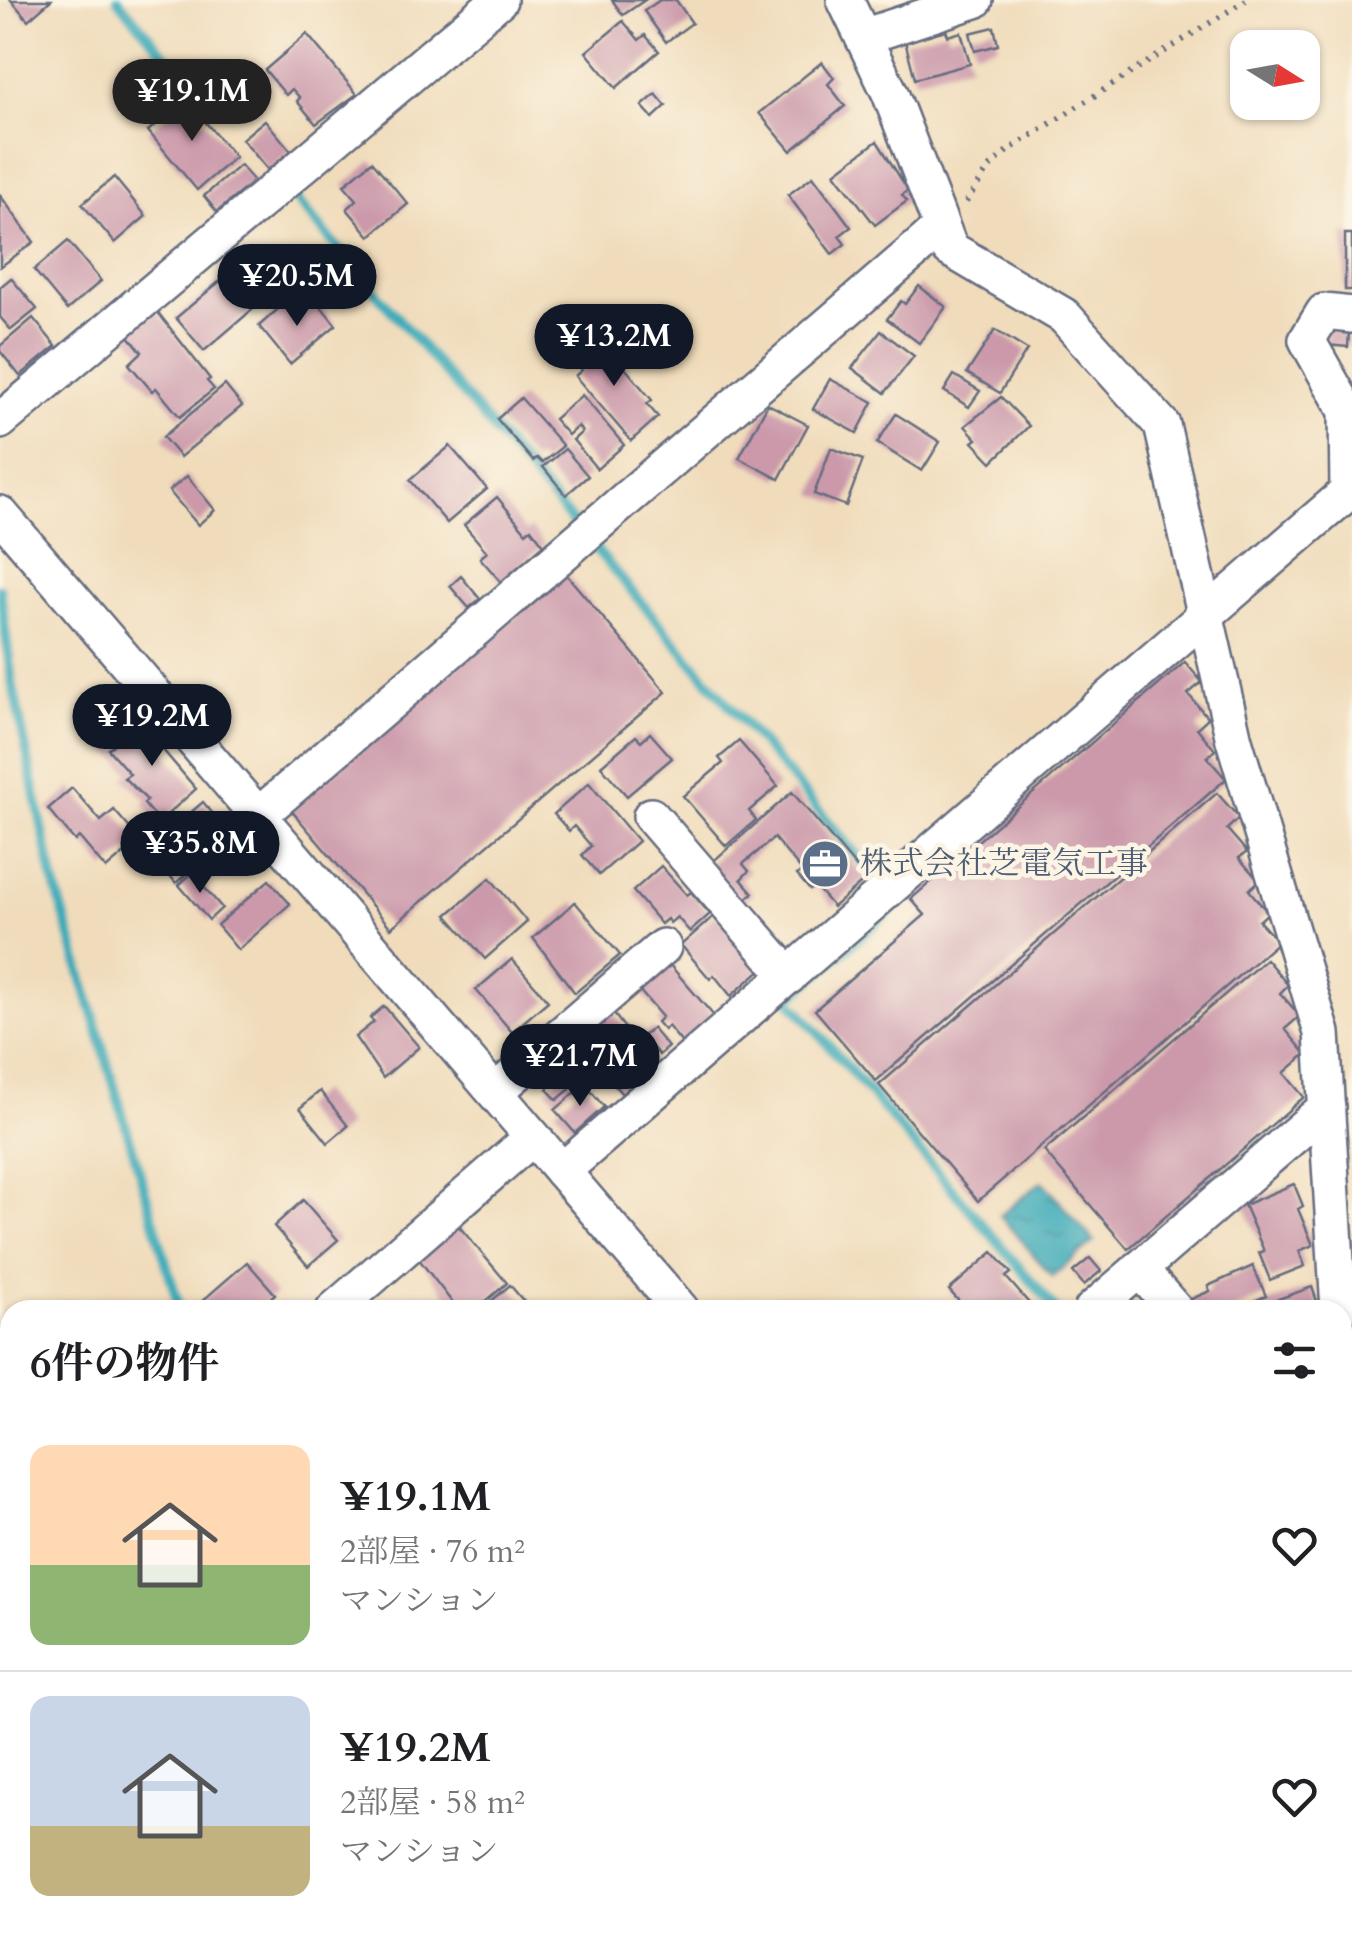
<!DOCTYPE html>
<html lang="ja">
<head>
<meta charset="utf-8">
<style>
	:root { --surface:#fff; --page:#f2f2f2; --text:#202124; --muted:#757577; --line:#e0e0e0; --accent:#111827 }
	body { margin:0; font-family:Cardo,"Noto Serif JP",serif; background:var(--page); color:var(--text); height:100vh; display:flex; flex-direction:column; font-size:38px; white-space:nowrap }
	* { box-sizing:border-box; margin:0 }
	p { font-size:32px; color:var(--muted) }
	.icon { flex:none; width:55px; height:55px; fill:none; stroke:currentColor; stroke-width:2; stroke-linecap:round; stroke-linejoin:round }
	.map { position:relative; flex:1; overflow:hidden }
	.drawer { position:absolute; left:0px; top:1300px; width:1352px; height:640px; display:flex; flex-direction:column; background:var(--surface); border-radius:30px 30px 0 0; box-shadow:0 2px 8px #0004 }
	.drawer>* { flex:none }
	.needle { width:65px; rotate:101deg }
	.buttons { position:absolute; left:1230px; top:30px; display:grid; gap:20px }
	.buttons a { display:grid; place-items:center; width:90px; height:90px; border-radius:20px; background:var(--surface); box-shadow:0 2px 8px #0004; font-size:50px }
	.price { position:absolute; translate:-50% -85px; padding:0 22px; border-radius:35px; background:var(--accent); color:#fff; font-size:32px; line-height:65px; filter:drop-shadow(0 2px 5px #0008) }
	.price::after { content:''; position:absolute; left:50%; top:60px; width:30px; height:22px; margin-left:-15px; background:inherit; clip-path:polygon(0 0,100% 0,50% 100%) }
	.price.current { background:#222; color:#fff }
	ul { padding:0; list-style:none }
	li { display:flex; align-items:center; gap:30px; height:250px; padding:0 30px }
	li+li { border-top:2px solid var(--line) }
	li span { display:grid; place-items:center; flex:none; width:280px; height:200px; border-radius:20px; color:#555 }
	li>.icon { margin-inline-start:auto }
	span .icon { width:120px; height:120px; fill:#fffc; stroke-width:1 }
	li b { font-size:42px }
	h2 { display:flex; justify-content:space-between; align-items:center; height:120px; padding:0 30px; font-size:42px }
	.map>svg:first-child { display:block }
	.water { fill:url(#water-ripples); stroke:#2c6d8c; stroke-width:2.5 }
	.lines { fill:none; stroke-linecap:round; stroke-linejoin:round }
	.stream { stroke:#3cabb9; stroke-width:10 }
	.building { fill:#cb99aa }
	.minor-casing { stroke:#666c7f; stroke-width:40 }
	.path { stroke:#666c7f; stroke-width:6; stroke-dasharray:2.5 8; stroke-linecap:butt }
	.minor { stroke:#fff; stroke-width:35 }
	.labels { text-anchor:middle; dominant-baseline:central; stroke-width:9; stroke-linejoin:round; paint-order:stroke }
	.service-label { font-size:32px; fill:#4e5e75; stroke:#fcf5e5; text-anchor:start }
</style>
</head>
<body>
<div class="map">
<svg width="1352" height="1940" viewBox="0 0 1352 1940">
	<defs>
		<pattern id="water-ripples" width="26" height="14" patternUnits="userSpaceOnUse" patternTransform="scale(2.5)"><rect width="26" height="14" fill="#3cabb9"/><path d="M2 4q2-2 4 0t4 0M15 11q2-2 4 0t4 0" fill="none" stroke="#328c9a"/></pattern>
	</defs>
	<rect width="100%" height="100%" fill="#fcf5e5"/>
	<filter id="ink" filterUnits="userSpaceOnUse"><feTurbulence type="fractalNoise" baseFrequency=".01" numOctaves="2"/><feDisplacementMap in="SourceGraphic" scale="20" xChannelSelector="R" yChannelSelector="G"/><feConvolveMatrix kernelMatrix="1 2 1 2 8 2 1 2 1" color-interpolation-filters="sRGB"/></filter>
	<filter id="wash" filterUnits="userSpaceOnUse"><feTurbulence type="fractalNoise" baseFrequency=".0048" numOctaves="4" result="noise"/><feDisplacementMap in="SourceGraphic" scale="40" xChannelSelector="R" yChannelSelector="G"/><feGaussianBlur stdDeviation="2.25" result="paint"/><feColorMatrix in="noise" values="0 0 0 0 0 0 0 0 0 0 0 0 0 0 0 0 0 1.4 0 .05"/><feComposite in="paint" operator="in"/></filter>
	<g filter="url(#wash)">
		<rect width="100%" height="100%" fill="#f0dcbb"/>
		<polygon class="water" points="1042,1181 1094,1241 1052,1277 1000,1216"/>
		<g class="lines">
			<g class="stream">
				<polyline points="118,0 187,80"/>
				<polyline points="295,198 574,524"/>
				<polyline points="594,547 879,881"/>
				<polyline points="0,589 12,681 52,874 180,1310"/>
				<polyline points="896,900 899,904 789,999 1056,1310"/>
			</g>
		</g>
		<g id="blocks">
			<g class="building">
				<polygon points="11,0 51,0 28,20"/>
				<polygon points="612,0 645,0 623,15"/>
				<polygon points="660,0 676,0 692,23 666,42 644,11"/>
				<polygon points="623,21 639,40 645,35 659,51 616,88 586,52"/>
				<polygon points="994,27 998,45 975,51 970,33"/>
				<polygon points="946,30 948,36 961,32 970,64 915,79 905,41"/>
				<polygon points="307,34 357,94 316,124 297,101 300,98 292,89 286,95 265,70"/>
				<polygon points="822,62 834,78 828,84 845,106 791,151 759,113"/>
				<polygon points="656,94 666,106 653,118 642,106"/>
				<polygon points="186,99 235,157 197,190 148,131"/>
				<polygon points="265,120 291,151 268,170 242,139"/>
				<polygon points="877,141 908,190 902,195 907,201 875,225 835,173"/>
				<polygon points="372,161 408,204 370,236 347,209 357,200 344,185"/>
				<polygon points="240,165 254,181 217,212 204,196"/>
				<polygon points="813,176 851,227 839,236 845,244 832,254 788,195"/>
				<polygon points="114,177 146,216 115,243 82,204"/>
				<polygon points="0,195 34,242 0,267"/>
				<rect x="1345" y="234" width="7" height="56"/>
				<polygon points="68,241 101,281 67,310 34,270"/>
				<polygon points="226,276 253,309 204,351 176,318"/>
				<polygon points="11,278 37,309 11,330 0,317 0,287"/>
				<polygon points="919,286 946,307 919,343 887,319 901,301 905,304"/>
				<polygon points="315,299 336,325 290,364 259,326 287,301 297,314"/>
				<polygon points="156,310 210,379 207,381 214,389 180,417 156,388 152,391 129,364 142,352 127,334"/>
				<polygon points="33,318 56,346 20,376 0,351 0,346"/>
				<polygon points="995,330 1027,350 1000,393 967,373"/>
				<polygon points="1327,330 1349,332 1348,347 1326,345"/>
				<polygon points="881,331 914,356 885,393 852,368"/>
				<polygon points="598,336 652,400 647,404 658,417 631,441 575,376 582,370 572,358"/>
				<polygon points="954,375 980,391 969,407 944,391"/>
				<polygon points="830,379 873,402 857,433 813,409"/>
				<polygon points="225,385 242,406 180,457 163,437"/>
				<polygon points="582,395 624,445 597,469 573,440 582,432 578,426 568,435 554,419"/>
				<polygon points="1001,397 1029,426 992,462 973,442 977,439 965,426"/>
				<polygon points="521,398 563,446 542,463 537,458 533,461 497,419"/>
				<polygon points="768,404 808,425 779,479 739,458"/>
				<polygon points="896,414 940,442 922,471 877,443"/>
				<polygon points="450,446 487,489 447,523 410,480"/>
				<polygon points="831,448 863,460 846,506 814,494"/>
				<polygon points="565,449 588,476 566,495 543,467"/>
				<polygon points="187,476 215,510 198,525 169,491"/>
				<polygon points="497,497 526,532 531,528 544,545 501,582 480,558 487,552 464,525"/>
				<polygon points="565,573 666,692 391,928 291,810"/>
				<polygon points="461,576 480,599 469,608 450,586"/>
				<polygon points="1185,662 1202,682 1188,694 1208,718 1197,728 1215,750 1207,757 1226,779 876,1081 815,1010 925,915 911,899"/>
				<polygon points="145,717 170,745 163,750 196,789 159,822 144,804 147,800 124,778 130,774 108,749"/>
				<polygon points="650,733 672,758 627,796 601,766 636,736 641,741"/>
				<polygon points="739,741 778,786 749,811 756,820 726,846 683,796 723,763 719,758"/>
				<polygon points="589,783 638,841 599,875 582,855 591,846 574,826 569,831 554,814"/>
				<polygon points="72,788 101,821 114,810 140,840 106,869 79,837 75,841 48,809"/>
				<polygon points="792,792 866,879 833,907 815,886 810,890 797,875 802,871 774,838 743,864 749,871 741,879 753,893 743,902 710,864"/>
				<polygon points="1217,793 1239,818 1227,829 1247,852 1239,858 1259,881 1249,890 1268,913 1259,921 1278,942 978,1201 879,1085"/>
				<polygon points="203,802 231,835 176,883 148,849"/>
				<polygon points="236,835 244,844 226,859 219,850"/>
				<polygon points="661,866 687,895 691,892 710,914 690,932 677,917 670,923 667,919 661,924 633,891"/>
				<polygon points="192,873 222,908 209,920 179,885"/>
				<polygon points="490,878 527,922 485,959 447,915"/>
				<polygon points="269,880 290,904 238,950 217,925"/>
				<polygon points="575,902 620,955 575,993 533,938"/>
				<polygon points="716,914 763,968 731,996 714,975 710,979 681,945"/>
				<polygon points="512,959 548,1001 512,1032 476,990"/>
				<polygon points="1266,959 1288,985 1280,993 1300,1016 1285,1029 1306,1054 1284,1073 1304,1097 1128,1249 1044,1151"/>
				<polygon points="669,964 714,1016 682,1043 668,1026 664,1030 657,1022 662,1017 639,990"/>
				<polygon points="607,1005 654,1066 622,1094 588,1054 580,1060 565,1042"/>
				<polygon points="384,1006 419,1047 383,1078 355,1037 374,1022 370,1018"/>
				<polygon points="652,1028 668,1047 659,1055 643,1036"/>
				<polygon points="565,1073 576,1084 557,1100 547,1089"/>
				<polygon points="585,1084 604,1107 575,1133 555,1110"/>
				<polygon points="320,1091 348,1126 328,1143 300,1108"/>
				<polygon points="1294,1184 1303,1206 1298,1209 1313,1245 1299,1251 1305,1266 1270,1280 1259,1253 1264,1251 1244,1205"/>
				<polygon points="303,1200 338,1240 308,1266 274,1226"/>
				<polygon points="457,1224 507,1283 476,1310 458,1310 418,1258"/>
				<polygon points="993,1252 1011,1273 1006,1277 1035,1310 967,1310 949,1290"/>
				<polygon points="1090,1258 1101,1271 1084,1285 1073,1272"/>
				<polygon points="247,1262 275,1294 257,1310 208,1310 201,1302"/>
				<polygon points="1253,1266 1266,1296 1233,1310 1185,1310 1182,1303 1210,1291 1208,1286"/>
				<polygon points="510,1285 531,1310 481,1310"/>
				<polygon points="1312,1287 1320,1310 1257,1310 1256,1307"/>
				<polygon points="0,1637 10,1649 10,1678 0,1686"/>
				<polygon points="0,1835 10,1847 10,1876 0,1885"/>
				<polygon points="10,1889 10,1930 37,1930 26,1940 3,1940 0,1937 0,1897"/>
				<polygon points="57,1930 89,1930 88,1940 46,1940"/>
				<polygon points="344,1930 376,1930 378,1932 369,1940 353,1940"/>
				<polygon points="1136,1930 1184,1930 1173,1940 1144,1940"/>
			</g>
		</g>
	</g>
	<g filter="url(#ink)">
		<use href="#blocks" fill-opacity="0" stroke="#666c7f" stroke-width="2.5"/>
		<g class="lines">
			<g class="minor-casing">
				<g id="minor">
					<polyline points="845,0 890,93 950,249 1064,316 1162,425 1234,740 1322,1033 1339,1310"/>
					<polyline points="863,37 975,0"/>
					<polyline points="0,421 499,0"/>
					<polyline points="1348,492 1347,411 1307,340 1324,312 1352,315"/>
					<polyline points="0,514 681,1310"/>
					<polyline points="258,816 941,228"/>
					<polyline points="651,816 789,976"/>
					<polyline points="495,1092 663,947"/>
					<polyline points="562,1171 1348,492 1352,493"/>
					<polyline points="1139,1269 1175,1310"/>
					<polyline points="334,1310 533,1137"/>
					<polyline points="1092,1310 1327,1107"/>
					<polyline points="1342,1341 1352,1407"/>
					<polyline points="1342,1484 1352,1482"/>
					<polyline points="0,1522 10,1534"/>
					<polyline points="0,1599 10,1590"/>
					<polyline points="0,1814 10,1826"/>
					<polyline points="100,1930 108,1940"/>
					<polyline points="547,1930 556,1940"/>
					<polyline points="1212,1930 1221,1940"/>
					<polyline points="311,1940 323,1930"/>
					<polyline points="1026,1940 1038,1930"/>
				</g>
			</g>
			<polyline class="path" points="966,202 988,169 1007,151 1246,0"/>
			<use href="#minor" class="minor"/>
		</g>
	</g>
	<defs>
		<g id="office-disc" transform="scale(2.5)"><circle r="9.5" fill="#5c6f8a" stroke="#fcf5e5"/><path d="M-6-3h4V-5.5h4V-3h4V5H-6ZM-1-4.5V-3h2v-1.5ZM-6 0V1H6V0Z" fill="#fff"/></g>
	</defs>
	<g fill-rule="evenodd">
		<use href="#office-disc" x="825" y="864"/>
	</g>
	<g class="labels">
		<g class="service-label">
			<text x="860" y="864">株式会社芝電気工事</text>
		</g>
	</g>
</svg>
<div class="buttons">
<a><svg class="needle" viewBox="-14 -14 28 28"><path d="M0-13l5 13h-10z" fill="#e53935"/><path d="M0 13l5-13h-10z" fill="#757577"/></svg></a>
</div>
<b class="price current" style="left:192px;top:144px">¥19.1M</b>
<b class="price" style="left:297px;top:329px">¥20.5M</b>
<b class="price" style="left:614px;top:389px">¥13.2M</b>
<b class="price" style="left:152px;top:769px">¥19.2M</b>
<b class="price" style="left:200px;top:896px">¥35.8M</b>
<b class="price" style="left:580px;top:1109px">¥21.7M</b>
<section class="drawer">
<h2>6件の物件<svg class="icon" aria-label="filters" viewBox="0 0 24 24"><path d="M4 7h16M4 17h16"/><circle cx="9" cy="7" r="2"/><circle cx="15" cy="17" r="2"/></svg></h2>
<ul>
<li><span style="background:linear-gradient(#ffd9b3 60%,#8fb573 0)"><svg class="icon" aria-label="home" viewBox="0 0 24 24"><path d="M3 11l9-7 9 7M6 9v11h12V9"/></svg></span><div><b>¥19.1M</b><p>2部屋 · 76 m²</p><p>マンション</p></div><svg class="icon" aria-label="heart" viewBox="0 0 24 24"><path d="M12 20l-8-8c-3-5 5-10 8-4 3-6 11-1 8 4z"/></svg></li>
<li><span style="background:linear-gradient(#c9d6e8 65%,#c2b280 0)"><svg class="icon" aria-label="home" viewBox="0 0 24 24"><path d="M3 11l9-7 9 7M6 9v11h12V9"/></svg></span><div><b>¥19.2M</b><p>2部屋 · 58 m²</p><p>マンション</p></div><svg class="icon" aria-label="heart" viewBox="0 0 24 24"><path d="M12 20l-8-8c-3-5 5-10 8-4 3-6 11-1 8 4z"/></svg></li>
</ul>
</section>
</div>
</body>
</html>
